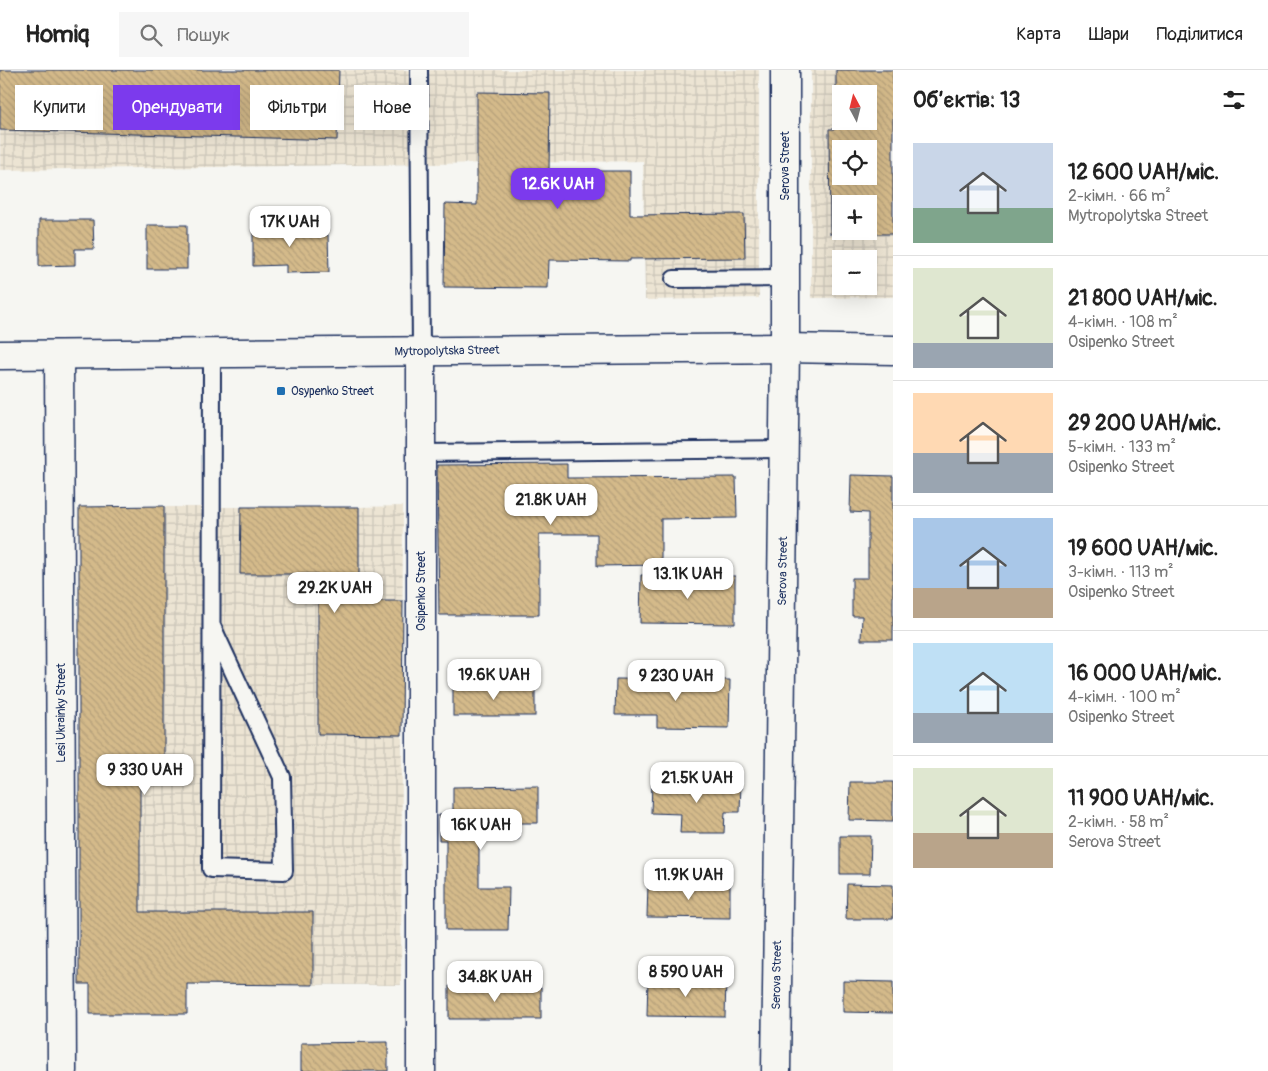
<!DOCTYPE html>
<html lang="uk">
<head>
<meta charset="utf-8">
<style>
	:root { --surface:#fff; --page:#f6f6f6; --text:#222; --muted:#767676; --line:#e0e0e0; --accent:#7c3aed }
	body { margin:0; font-family:Pangolin,sans-serif; background:var(--page); color:var(--text); height:100vh; display:flex; flex-direction:column; font-size:19px; white-space:nowrap }
	* { box-sizing:border-box; margin:0 }
	p { font-size:16px; color:var(--muted) }
	.icon { flex:none; width:28px; height:28px; fill:none; stroke:currentColor; stroke-width:2; stroke-linecap:round; stroke-linejoin:round }
	.map { position:relative; flex:1; overflow:hidden }
	.drawer { display:flex; flex-direction:column; background:var(--surface); width:375px }
	.drawer>* { flex:none }
	.hud { position:absolute; left:15px; top:15px; width:475px; height:45px; display:flex; gap:10px }
	.needle { width:32px; rotate:353deg }
	.fabs { position:absolute; left:832px; top:15px; display:grid; gap:10px }
	.fabs a { display:grid; place-items:center; width:45px; height:45px; border-radius:0px; background:var(--surface); box-shadow:0 5px 20px #0002; font-size:25px }
	.price { position:absolute; translate:-50% -42px; padding:0 11px; border-radius:10px; background:#fff; color:#222; font-size:16px; line-height:32px; filter:drop-shadow(0 1px 2px #0008) }
	.price::after { content:''; position:absolute; left:50%; top:30px; width:15px; height:11px; margin-left:-8px; background:inherit; clip-path:polygon(0 0,100% 0,50% 100%) }
	.price.active { background:var(--accent); color:#fff }
	ul { padding:0; list-style:none }
	li { display:flex; align-items:center; gap:15px; height:125px; padding:0 20px }
	li+li { border-top:1px solid var(--line) }
	li span { display:grid; place-items:center; flex:none; width:140px; height:100px; border-radius:0px; color:#555 }
	li>.icon { margin-inline-start:auto }
	span .icon { width:60px; height:60px; fill:#fffc; stroke-width:1 }
	li b { font-size:21px }
	h2 { display:flex; justify-content:space-between; align-items:center; height:60px; padding:0 20px; font-size:21px }
	.tag { padding:0 18px; border-radius:0px; background:var(--surface); box-shadow:0 5px 20px #0002; font-size:18px; line-height:45px }
	.tag.active { background:var(--accent); color:#fff }
	header { display:flex; align-items:center; gap:30px; box-sizing:border-box; height:70px; padding:0 25px; background:var(--surface); border-bottom:1px solid var(--line) }
	header strong { font-size:24px }
	nav { display:flex; gap:28px; margin-inline-start:auto; font-size:18px }
	.search { width:350px; height:45px; background:var(--page); display:flex; align-items:center; gap:12px; box-sizing:border-box; padding:0 18px; border-radius:0px; color:var(--muted); font-size:19px }
	main { display:flex; flex:1; min-height:0 }
	.map>svg:first-child { display:block }
	.industrial { fill:url(#industrial-grid); fill-rule:evenodd }
	.building { fill:url(#building-back-hatch); stroke:#1b2f5e; fill-rule:evenodd }
	.lines { fill:none; stroke-linecap:round; stroke-linejoin:round }
	.service-casing { stroke:#1b2f5e; stroke-width:20 }
	.minor-casing { stroke:#1b2f5e; stroke-width:31 }
	.secondary-casing { stroke:#1b2f5e; stroke-width:31 }
	.service { stroke:#f6f6f2; stroke-width:16 }
	.minor { stroke:#f6f6f2; stroke-width:28 }
	.secondary { stroke:#f6f6f2; stroke-width:28 }
	.poi-dot { fill:#1f6fb2; stroke:#f6f6f2; stroke-width:2 }
	.labels { text-anchor:middle; dominant-baseline:central; stroke-width:5; stroke-linejoin:round; paint-order:stroke }
	.street-label { font-size:12px; fill:#1b2f5e; stroke:#f6f6f2 }
	.poi-label { font-size:12px; fill:#1b2f5e; stroke:#f6f6f2; text-anchor:start }
</style>
</head>
<body>
<header>
<strong>Homiq</strong>
<div class="search"><svg class="icon" aria-label="search" viewBox="0 0 24 24"><circle cx="10" cy="10" r="6"/><path d="M15 15l6 6"/></svg>Пошук</div>
<nav><a>Карта</a><a>Шари</a><a>Поділитися</a></nav>
</header>
<main>
<div class="map">
<svg width="893" height="1001" viewBox="0 0 893 1001">
	<defs>
		<pattern id="industrial-grid" width="8" height="8" patternUnits="userSpaceOnUse" patternTransform="scale(1.25)"><rect width="8" height="8" fill="#ece4d3"/><path d="M0 4h8M4 0v8" fill="none" stroke="#cac4b8"/></pattern>
		<pattern id="building-back-hatch" width="6" height="6" patternUnits="userSpaceOnUse" patternTransform="scale(1.25)"><rect width="6" height="6" fill="#d4ba8a"/><path d="M-1 5l2 2M0 0l6 6M5-1l2 2" fill="none" stroke="#b5a07a"/></pattern>
	</defs>
	<rect width="100%" height="100%" fill="#f6f6f2"/>
	<filter id="ink" filterUnits="userSpaceOnUse"><feTurbulence type="fractalNoise" baseFrequency=".02" numOctaves="2"/><feDisplacementMap in="SourceGraphic" scale="10" xChannelSelector="R" yChannelSelector="G"/><feConvolveMatrix kernelMatrix="1 2 1 2 8 2 1 2 1" color-interpolation-filters="sRGB"/></filter>
	<g filter="url(#ink)">
		<g class="industrial">
			<polygon points="0,0 759,0 759,228 645,230 643,91 0,100"/>
			<path d="M811 0H893V227L811 228ZM841 24H869V51H841ZM841 79H869V106H841ZM841 134H869V161H841ZM841 189H869V216H841Z"/>
			<polygon points="403,436 401,915 79,914 79,437 241,437 241,504 359,504 359,437"/>
		</g>
		<g class="building">
			<polygon points="0,0 339,0 337,70 0,60"/>
			<path d="M836 0H893V164H830L829 59H836ZM841 24H869V51H841ZM841 79H869V106H841ZM841 134H869V161H841Z"/>
			<polygon points="477,22 550,23 549,101 630,101 630,145 744,144 745,188 630,189 630,191 549,190 548,218 444,217 445,134 477,135"/>
			<polygon points="39,150 93,150 94,179 75,179 75,195 39,196"/>
			<polygon points="297,152 297,165 328,165 329,202 286,203 286,195 253,196 253,153"/>
			<rect x="147" y="155" width="40" height="44"/>
			<polygon points="567,394 567,408 736,407 737,448 661,449 661,495 597,496 597,464 539,464 539,545 439,545 437,395"/>
			<polygon points="851,405 893,406 893,570 861,570 862,546 852,546 852,508 868,508 868,443 850,442"/>
			<polygon points="164,436 164,710 140,710 140,842 313,842 313,915 187,914 187,944 90,944 90,914 79,914 79,437"/>
			<polygon points="241,437 359,437 359,531 403,531 402,665 318,664 318,504 240,504"/>
			<polygon points="641,505 735,506 735,554 640,553"/>
			<polygon points="616,609 730,610 729,658 657,657 657,645 615,645"/>
			<rect x="453" y="616" width="82" height="30"/>
			<polygon points="652,712 741,713 740,742 725,742 724,763 680,763 681,744 651,743"/>
			<polygon points="850,712 893,712 893,751 849,750"/>
			<polygon points="538,716 538,753 519,753 519,769 479,769 479,817 509,817 508,860 446,860 446,770 439,770 439,745 453,745 453,717"/>
			<polygon points="840,766 871,766 870,804 840,804"/>
			<polygon points="648,814 730,815 730,848 647,847"/>
			<polygon points="847,814 893,815 893,849 846,849"/>
			<polygon points="648,908 726,909 725,947 647,946"/>
			<polygon points="843,911 893,912 893,943 843,942"/>
			<polygon points="449,916 541,917 541,949 449,949"/>
			<polygon points="388,972 388,1001 301,1001 301,973"/>
		</g>
		<g class="lines">
			<g class="service-casing">
				<g id="service">
					<polyline points="419,0 421,281"/>
					<polyline points="674,209 786,208"/>
					<polyline points="420,383 784,379"/>
					<polyline points="212,556 282,707 284,801 211,799 212,283"/>
				</g>
			</g>
			<g class="minor-casing">
				<g id="minor">
					<polyline points="421,281 421,1001"/>
					<polyline points="59,285 62,1001"/>
					<polyline points="776,1001 785,278 785,0"/>
				</g>
			</g>
			<g class="secondary-casing">
				<polyline id="secondary" points="0,285 785,278 893,280"/>
			</g>
			<use href="#service" class="service"/>
			<use href="#minor" class="minor"/>
			<use href="#secondary" class="secondary"/>
		</g>
	</g>
	<rect class="poi-dot" x="276" y="316" width="10" height="10" rx="2.5"/>
	<g class="labels">
		<g class="street-label">
			<text transform="translate(785 96) rotate(-90)">Serova Street</text>
			<text transform="translate(447 281) rotate(-1)">Mytropolytska Street</text>
			<text transform="translate(783 501) rotate(-89)">Serova Street</text>
			<text transform="translate(421 521) rotate(-90)">Osipenko Street</text>
			<text transform="translate(61 643) rotate(-90)">Lesi Ukrainky Street</text>
			<text transform="translate(777 905) rotate(-89)">Serova Street</text>
		</g>
		<g class="poi-label">
			<text x="291" y="321">Osypenko Street</text>
		</g>
	</g>
</svg>
<div class="fabs">
<a><svg class="needle" viewBox="-14 -14 28 28"><path d="M0-13l5 13h-10z" fill="#e53935"/><path d="M0 13l5-13h-10z" fill="#767676"/></svg></a>
<a><svg class="icon" aria-label="locate" viewBox="0 0 24 24"><circle cx="12" cy="12" r="6"/><path d="M12 2v4M12 18v4M2 12h4M18 12h4"/></svg></a>
<a>+</a>
<a>−</a>
</div>
<b class="price active" style="left:558px;top:140px">12.6K UAH</b>
<b class="price" style="left:290px;top:178px">17K UAH</b>
<b class="price" style="left:551px;top:456px">21.8K UAH</b>
<b class="price" style="left:688px;top:530px">13.1K UAH</b>
<b class="price" style="left:335px;top:544px">29.2K UAH</b>
<b class="price" style="left:494px;top:631px">19.6K UAH</b>
<b class="price" style="left:676px;top:632px">9 230 UAH</b>
<b class="price" style="left:145px;top:726px">9 330 UAH</b>
<b class="price" style="left:697px;top:734px">21.5K UAH</b>
<b class="price" style="left:481px;top:781px">16K UAH</b>
<b class="price" style="left:689px;top:831px">11.9K UAH</b>
<b class="price" style="left:686px;top:928px">8 590 UAH</b>
<b class="price" style="left:495px;top:933px">34.8K UAH</b>
<div class="hud">
<a class="tag">Купити</a>
<a class="tag active">Орендувати</a>
<a class="tag">Фільтри</a>
<a class="tag">Нове</a>
</div>
</div>
<section class="drawer">
<h2>Об’єктів: 13<svg class="icon" aria-label="filters" viewBox="0 0 24 24"><path d="M4 7h16M4 17h16"/><circle cx="9" cy="7" r="2"/><circle cx="15" cy="17" r="2"/></svg></h2>
<ul>
<li><span style="background:linear-gradient(#c9d6e8 65%,#7fa58c 0)"><svg class="icon" aria-label="home" viewBox="0 0 24 24"><path d="M3 11l9-7 9 7M6 9v11h12V9"/></svg></span><div><b>12 600 UAH/міс.</b><p>2-кімн. · 66 m²</p><p>Mytropolytska Street</p></div></li>
<li><span style="background:linear-gradient(#dfe7d0 75%,#9aa5b1 0)"><svg class="icon" aria-label="home" viewBox="0 0 24 24"><path d="M3 11l9-7 9 7M6 9v11h12V9"/></svg></span><div><b>21 800 UAH/міс.</b><p>4-кімн. · 108 m²</p><p>Osipenko Street</p></div></li>
<li><span style="background:linear-gradient(#ffd9b3 60%,#9aa5b1 0)"><svg class="icon" aria-label="home" viewBox="0 0 24 24"><path d="M3 11l9-7 9 7M6 9v11h12V9"/></svg></span><div><b>29 200 UAH/міс.</b><p>5-кімн. · 133 m²</p><p>Osipenko Street</p></div></li>
<li><span style="background:linear-gradient(#a9c7e8 70%,#b9a48a 0)"><svg class="icon" aria-label="home" viewBox="0 0 24 24"><path d="M3 11l9-7 9 7M6 9v11h12V9"/></svg></span><div><b>19 600 UAH/міс.</b><p>3-кімн. · 113 m²</p><p>Osipenko Street</p></div></li>
<li><span style="background:linear-gradient(#bfe0f5 70%,#9aa5b1 0)"><svg class="icon" aria-label="home" viewBox="0 0 24 24"><path d="M3 11l9-7 9 7M6 9v11h12V9"/></svg></span><div><b>16 000 UAH/міс.</b><p>4-кімн. · 100 m²</p><p>Osipenko Street</p></div></li>
<li><span style="background:linear-gradient(#dfe7d0 65%,#b9a48a 0)"><svg class="icon" aria-label="home" viewBox="0 0 24 24"><path d="M3 11l9-7 9 7M6 9v11h12V9"/></svg></span><div><b>11 900 UAH/міс.</b><p>2-кімн. · 58 m²</p><p>Serova Street</p></div></li>
</ul>
</section>
</main>
</body>
</html>
